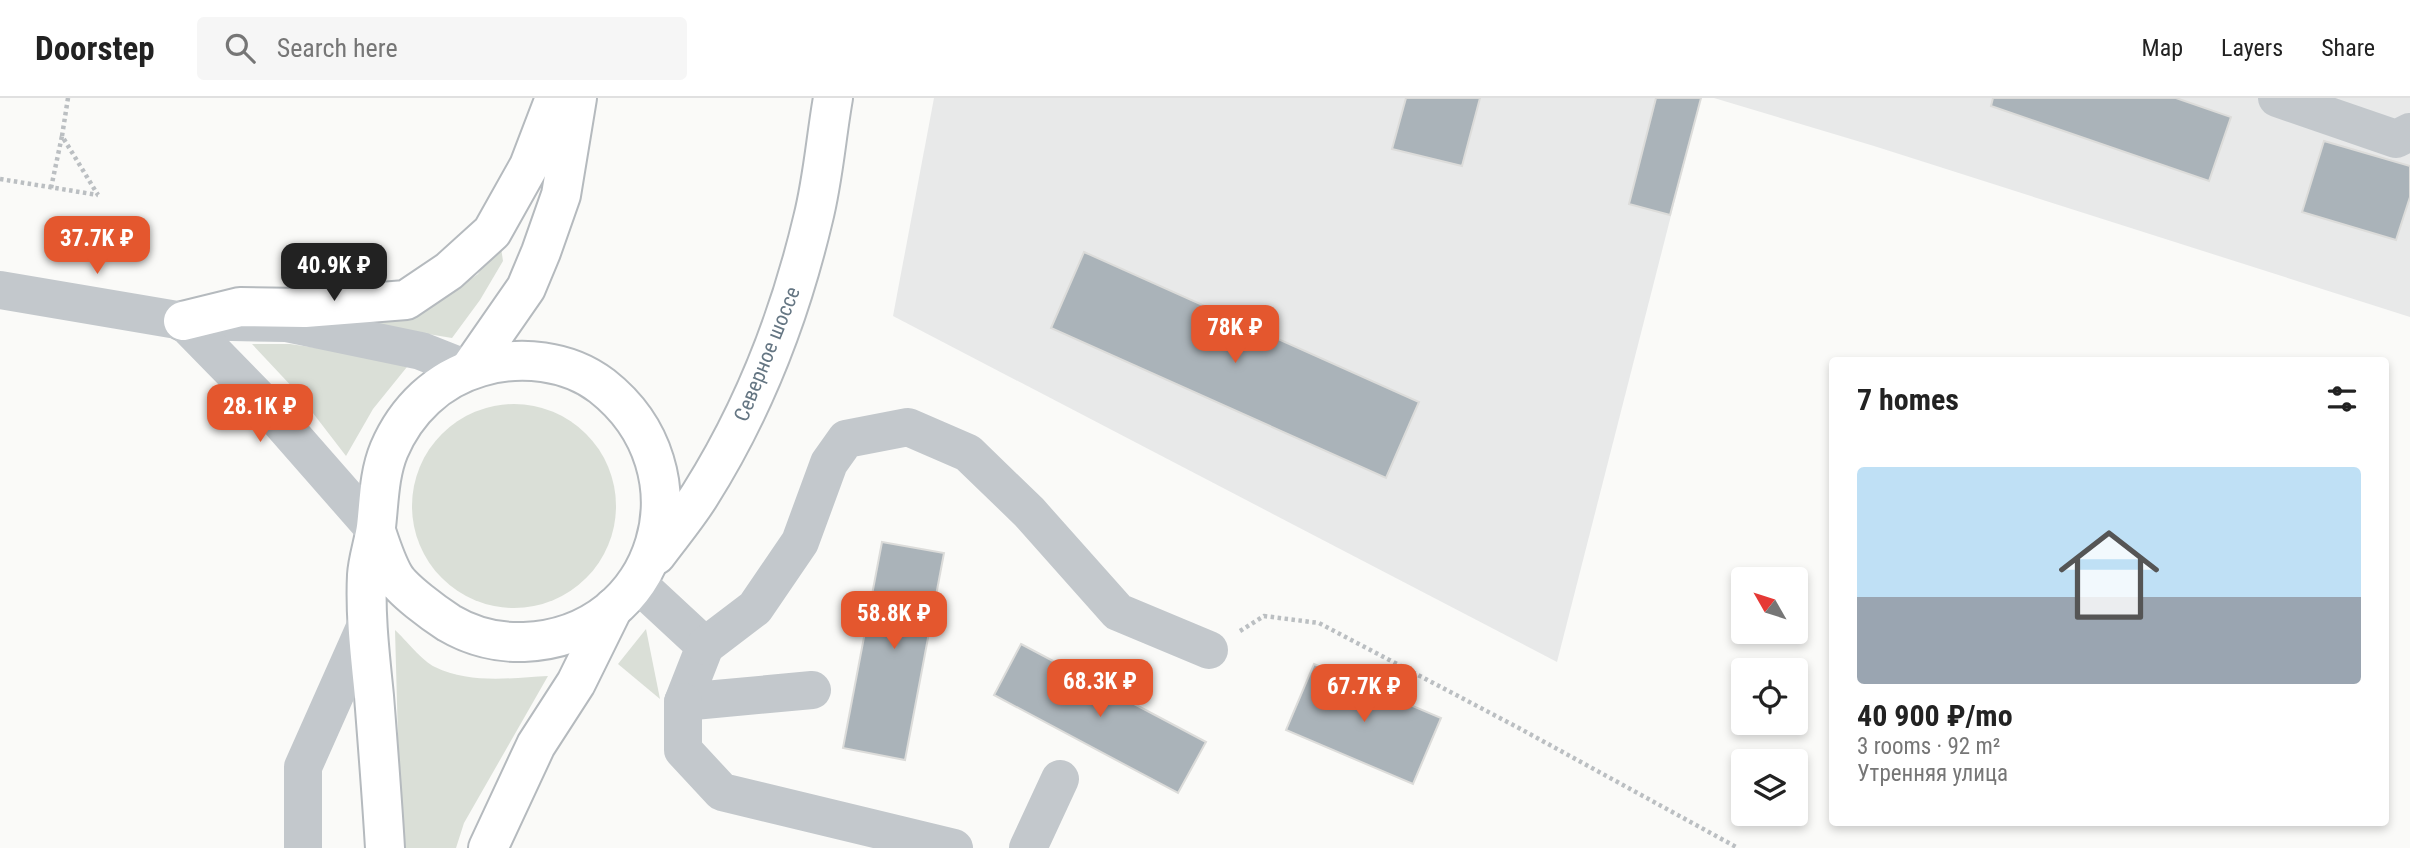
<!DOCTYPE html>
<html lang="en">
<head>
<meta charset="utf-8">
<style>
	:root { --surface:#fff; --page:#f6f6f6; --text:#222; --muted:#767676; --line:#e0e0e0; --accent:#e4572e }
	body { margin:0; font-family:"Roboto Condensed",sans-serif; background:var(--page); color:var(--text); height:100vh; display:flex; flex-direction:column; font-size:26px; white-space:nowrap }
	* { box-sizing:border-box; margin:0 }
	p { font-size:23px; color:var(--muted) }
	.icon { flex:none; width:38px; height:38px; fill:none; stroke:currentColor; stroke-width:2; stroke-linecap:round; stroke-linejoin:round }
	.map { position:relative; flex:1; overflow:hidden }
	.drawer { position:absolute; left:1829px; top:259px; width:560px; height:469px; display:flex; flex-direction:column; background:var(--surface); border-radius:7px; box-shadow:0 4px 10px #0003 }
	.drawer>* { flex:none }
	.needle { width:46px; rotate:309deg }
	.tools { position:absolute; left:1731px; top:469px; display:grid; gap:14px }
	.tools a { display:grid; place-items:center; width:77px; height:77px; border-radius:7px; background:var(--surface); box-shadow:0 4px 10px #0003; font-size:35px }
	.price { position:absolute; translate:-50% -60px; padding:0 16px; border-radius:14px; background:var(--accent); color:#fff; font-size:23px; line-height:46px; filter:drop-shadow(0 2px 4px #0008) }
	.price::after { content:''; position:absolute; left:50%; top:42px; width:21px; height:16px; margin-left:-10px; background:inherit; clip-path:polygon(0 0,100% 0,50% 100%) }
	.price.on { background:#222; color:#fff }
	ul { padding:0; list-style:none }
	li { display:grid; align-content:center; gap:14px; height:371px; padding:0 28px }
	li+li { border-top:2px solid var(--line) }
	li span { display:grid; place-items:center; height:217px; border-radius:7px; color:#555 }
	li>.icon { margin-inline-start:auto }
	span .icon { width:126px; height:126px; fill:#fffc; stroke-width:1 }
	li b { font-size:30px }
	h2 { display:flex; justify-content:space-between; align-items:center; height:84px; padding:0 28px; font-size:30px }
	header { display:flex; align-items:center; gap:42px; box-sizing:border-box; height:98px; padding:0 35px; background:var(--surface); border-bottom:2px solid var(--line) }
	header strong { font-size:33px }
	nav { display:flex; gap:38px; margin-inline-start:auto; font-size:24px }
	.search { width:490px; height:63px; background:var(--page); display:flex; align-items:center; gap:18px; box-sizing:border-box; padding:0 24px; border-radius:7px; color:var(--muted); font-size:26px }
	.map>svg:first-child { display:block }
	.built { fill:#e8e9e9 }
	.green { fill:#dadfd7 }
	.building { fill:#aab3b9; stroke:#dcdcda; stroke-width:2 }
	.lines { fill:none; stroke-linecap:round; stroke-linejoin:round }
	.major-casing { stroke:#b5babe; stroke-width:42 }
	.path { stroke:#bbbfc2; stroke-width:4.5; stroke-dasharray:3.5 3.5; stroke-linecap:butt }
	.minor { stroke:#c3c8cc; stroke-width:38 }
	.major { stroke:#fff; stroke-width:38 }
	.labels { text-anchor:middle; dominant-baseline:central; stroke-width:7; stroke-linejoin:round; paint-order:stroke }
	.street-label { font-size:21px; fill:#657683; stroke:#fff }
</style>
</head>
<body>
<header>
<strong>Doorstep</strong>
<div class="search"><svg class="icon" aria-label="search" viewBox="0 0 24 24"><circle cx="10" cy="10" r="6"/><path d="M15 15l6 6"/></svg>Search here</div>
<nav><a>Map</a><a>Layers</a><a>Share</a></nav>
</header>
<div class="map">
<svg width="2410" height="750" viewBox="0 0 2410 750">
	<rect width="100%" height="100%" fill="#fafaf8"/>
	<g class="built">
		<polygon points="934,0 1701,0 1557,564 893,218"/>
		<polygon points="1714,0 2410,0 2410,219 1874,48"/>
	</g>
	<g class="green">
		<polygon points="500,143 503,163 480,202 452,240 368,226 418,217 478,176"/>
		<polygon points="252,246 290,246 411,264 373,311 346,358 296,293"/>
		<circle cx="514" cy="408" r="102"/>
		<polygon points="646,531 660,601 618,566"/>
		<path d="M395 532C406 542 422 563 435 569 470 586 511 580 548 578L464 725 456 750H401Z"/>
	</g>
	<g class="building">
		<polygon points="1406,0 1480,0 1462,68 1392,51"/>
		<polygon points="1656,0 1701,0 1670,117 1629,106"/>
		<polygon points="1993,0 2176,0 2231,19 2209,83 1991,8"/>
		<polygon points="2324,43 2410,68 2410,99 2396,142 2302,114"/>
		<polygon points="1084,154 1419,304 1386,380 1051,230"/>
		<polygon points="882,444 944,455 905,662 843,650"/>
		<polygon points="1021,546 1206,644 1178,695 994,597"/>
		<polygon points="1314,566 1441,620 1413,686 1286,632"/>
	</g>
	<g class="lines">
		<g class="major-casing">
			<g id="major">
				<polyline points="183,223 240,209 305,210 406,202 449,173 492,134 529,68 555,0"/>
				<polyline points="469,272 526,190 541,154 561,97 577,0"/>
				<path d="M376 433C381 448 386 464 394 478 402 492 435 516 449 525 471 538 498 545 524 544 662 538 709 372 602 288 568 262 520 257 480 269 438 281 406 312 389 352 379 376 379 403 376 429 374 445 368 461 367 477 365 518 370 558 374 598 378 649 382 699 385 750"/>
				<path d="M656 457C670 438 687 418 700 397 753 313 790 218 813 121 823 82 826 40 833 0"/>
				<polyline points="488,750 536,647 576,585 613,510"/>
			</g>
		</g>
		<g class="path">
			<polyline points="68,0 62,38 98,97"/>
			<polyline points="0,81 98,97"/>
			<polyline points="51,90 62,38"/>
			<polyline points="1240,533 1264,518 1319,525 1517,629 1738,750"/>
		</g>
		<g class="minor">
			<polyline points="2277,0 2396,41 2410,34"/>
			<polyline points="0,192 183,223 286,225 421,253 469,272"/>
			<polyline points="183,223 269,311 376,433"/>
			<polyline points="636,484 705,548 683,604 812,592"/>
			<polyline points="705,548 755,510 800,444 829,365 846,341 908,329 968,355 1029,414 1118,514 1209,552"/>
			<polyline points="683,604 683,652 722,694 954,750"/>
			<polyline points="303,750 303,669 367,525"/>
			<polyline points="1028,750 1060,681"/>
		</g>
		<use href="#major" class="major"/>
	</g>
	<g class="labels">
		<g class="street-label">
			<text transform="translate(767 256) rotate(-68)">Северное шоссе</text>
		</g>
	</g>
</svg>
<div class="tools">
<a><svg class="needle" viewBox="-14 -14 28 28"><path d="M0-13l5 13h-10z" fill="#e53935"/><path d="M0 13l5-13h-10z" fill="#767676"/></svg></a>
<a><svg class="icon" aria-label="locate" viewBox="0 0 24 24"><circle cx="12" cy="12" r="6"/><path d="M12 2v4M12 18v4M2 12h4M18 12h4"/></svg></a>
<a><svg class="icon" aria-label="layers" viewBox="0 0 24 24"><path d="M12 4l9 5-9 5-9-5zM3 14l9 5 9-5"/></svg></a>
</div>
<b class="price" style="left:97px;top:178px">37.7K ₽</b>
<b class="price on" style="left:334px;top:205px">40.9K ₽</b>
<b class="price" style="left:1235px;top:267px">78K ₽</b>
<b class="price" style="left:260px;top:346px">28.1K ₽</b>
<b class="price" style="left:894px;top:553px">58.8K ₽</b>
<b class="price" style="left:1100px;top:621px">68.3K ₽</b>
<b class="price" style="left:1364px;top:626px">67.7K ₽</b>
<section class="drawer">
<h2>7 homes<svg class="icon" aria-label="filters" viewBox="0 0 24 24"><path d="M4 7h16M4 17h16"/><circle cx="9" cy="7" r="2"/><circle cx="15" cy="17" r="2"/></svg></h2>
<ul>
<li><span style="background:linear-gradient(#bfe0f5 60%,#9aa5b1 0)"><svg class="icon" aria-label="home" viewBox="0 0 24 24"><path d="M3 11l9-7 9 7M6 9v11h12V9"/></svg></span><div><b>40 900 ₽/mo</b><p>3 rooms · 92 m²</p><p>Утренняя улица</p></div></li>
</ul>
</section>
</div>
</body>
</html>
